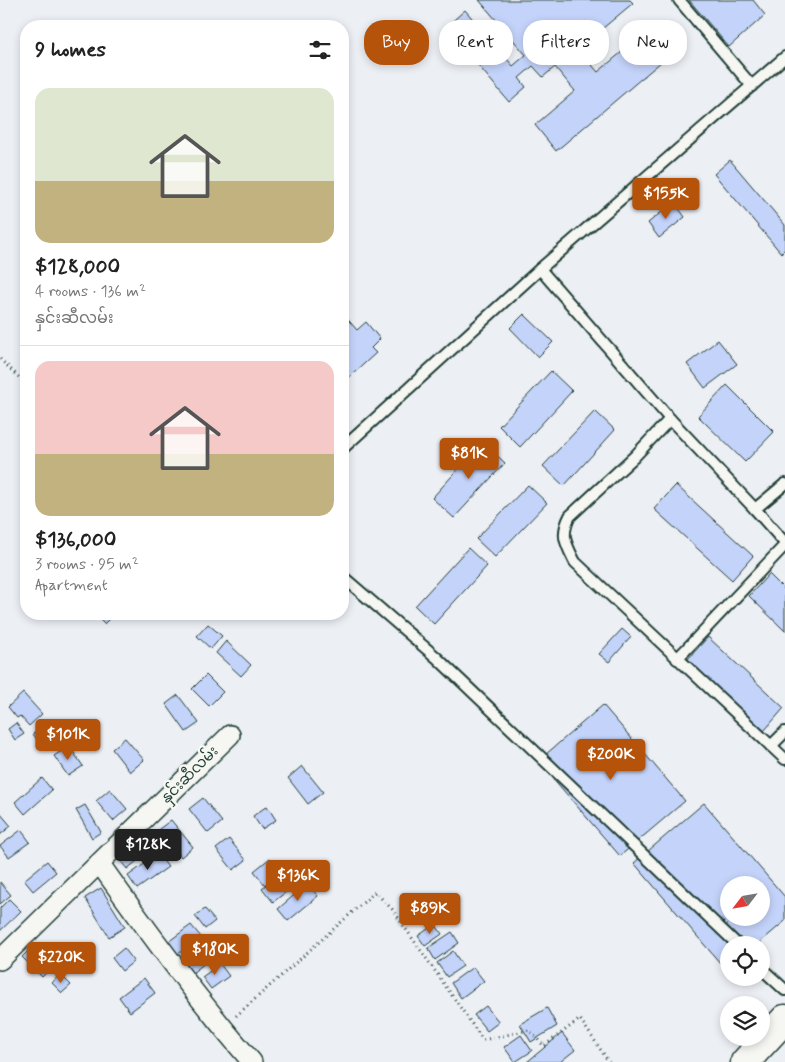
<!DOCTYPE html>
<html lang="en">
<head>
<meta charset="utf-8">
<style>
	:root { --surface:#fff; --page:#f2f2f2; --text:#222; --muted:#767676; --line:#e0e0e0; --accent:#b45309 }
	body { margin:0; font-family:Mynerve,"Noto Sans Myanmar",sans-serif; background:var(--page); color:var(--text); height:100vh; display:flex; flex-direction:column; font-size:19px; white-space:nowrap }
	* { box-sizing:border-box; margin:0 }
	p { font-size:16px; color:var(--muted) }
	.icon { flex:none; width:28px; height:28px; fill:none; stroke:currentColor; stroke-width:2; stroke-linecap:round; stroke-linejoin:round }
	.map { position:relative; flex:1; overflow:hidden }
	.drawer { position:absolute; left:20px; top:20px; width:329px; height:600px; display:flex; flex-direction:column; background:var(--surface); border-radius:20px; box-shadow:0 2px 8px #0003 }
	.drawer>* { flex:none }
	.top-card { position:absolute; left:364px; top:20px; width:346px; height:45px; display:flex; gap:10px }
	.needle { width:32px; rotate:239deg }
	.tools { position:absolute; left:720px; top:876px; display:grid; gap:10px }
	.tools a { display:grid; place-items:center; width:50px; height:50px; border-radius:50%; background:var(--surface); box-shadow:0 2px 8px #0003; font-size:25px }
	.price { position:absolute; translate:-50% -42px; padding:0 11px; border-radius:5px; background:var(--accent); color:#fff; font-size:16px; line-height:32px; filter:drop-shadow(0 1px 2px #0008) }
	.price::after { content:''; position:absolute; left:50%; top:30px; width:15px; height:11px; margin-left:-8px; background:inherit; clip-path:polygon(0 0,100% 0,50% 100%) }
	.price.on { background:#222; color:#fff }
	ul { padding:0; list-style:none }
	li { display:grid; align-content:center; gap:10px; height:265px; padding:0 15px }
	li+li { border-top:1px solid var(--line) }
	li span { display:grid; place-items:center; height:155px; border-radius:15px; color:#555 }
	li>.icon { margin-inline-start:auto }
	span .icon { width:90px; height:90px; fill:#fffc; stroke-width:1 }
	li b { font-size:21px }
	h2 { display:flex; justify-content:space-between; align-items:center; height:60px; padding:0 15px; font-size:21px }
	.pill { padding:0 18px; border-radius:20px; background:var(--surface); box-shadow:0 2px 8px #0003; font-size:18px; line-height:45px }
	.pill.on { background:var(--accent); color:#fff }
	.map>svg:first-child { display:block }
	.building { fill:#c4d3fa; stroke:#1f3d34; fill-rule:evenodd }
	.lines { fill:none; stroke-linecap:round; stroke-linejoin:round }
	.service-casing { stroke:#1f3d34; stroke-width:14 }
	.minor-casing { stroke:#1f3d34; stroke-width:22 }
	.trunk-casing { stroke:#1f3d34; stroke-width:31 }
	.path { stroke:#1f3d34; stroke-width:3; stroke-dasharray:1 4; stroke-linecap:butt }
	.service { stroke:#f6f6f2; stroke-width:10 }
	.minor { stroke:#f6f6f2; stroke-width:19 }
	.trunk { stroke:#f6f6f2; stroke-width:28 }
	.labels { text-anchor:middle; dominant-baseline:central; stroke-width:5; stroke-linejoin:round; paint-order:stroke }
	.street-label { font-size:15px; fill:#1f3d34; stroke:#f6f6f2 }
</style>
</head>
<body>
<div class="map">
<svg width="785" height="1062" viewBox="0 0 785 1062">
	<rect width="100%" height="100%" fill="#eceff4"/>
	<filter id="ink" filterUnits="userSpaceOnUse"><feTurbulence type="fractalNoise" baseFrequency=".02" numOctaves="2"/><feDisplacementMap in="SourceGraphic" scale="10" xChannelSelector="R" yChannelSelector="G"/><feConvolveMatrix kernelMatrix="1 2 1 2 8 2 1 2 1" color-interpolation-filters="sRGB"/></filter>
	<g filter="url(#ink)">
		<g class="building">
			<polygon points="479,0 630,0 633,3 578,49 598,72 654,25 675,50 556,151 535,125 575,91 555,67 543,77 533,66 519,78 526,87 509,102 446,27 465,10 513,66 526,55"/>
			<polygon points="689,0 753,0 765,15 729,47"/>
			<polygon points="730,160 785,225 785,249 781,253 714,174"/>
			<polygon points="674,202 685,217 659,238 648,223"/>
			<polygon points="342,313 357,330 366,322 380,339 371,348 376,353 344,382 342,380"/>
			<polygon points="524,314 553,342 538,357 510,328"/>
			<polygon points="718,340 737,364 705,388 687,364"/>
			<polygon points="551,371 572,391 520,447 499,426"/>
			<polygon points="727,385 774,432 745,462 698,416"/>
			<polygon points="595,411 615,430 564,486 543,466"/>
			<polygon points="483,442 505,463 454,518 432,498"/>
			<polygon points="528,485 547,503 495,557 476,539"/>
			<polygon points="676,485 753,556 732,580 654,509"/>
			<polygon points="468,548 487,566 434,624 415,606"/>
			<polygon points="769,574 785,590 785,631 749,596"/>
			<polygon points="94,614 114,614 104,624"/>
			<polygon points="208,624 222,636 211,649 197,636"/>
			<polygon points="622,629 631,637 609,662 599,654"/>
			<polygon points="708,637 784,708 764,731 687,660"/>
			<polygon points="226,641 251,665 241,676 216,653"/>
			<polygon points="206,675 223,692 209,706 192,689"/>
			<polygon points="23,693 42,714 29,726 20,716 17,718 8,707"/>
			<polygon points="178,695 199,723 186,732 166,704"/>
			<polygon points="603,705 685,801 620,856 538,761"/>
			<polygon points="52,720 63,735 44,749 33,734"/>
			<polygon points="16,723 24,734 15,740 8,729"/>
			<polygon points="125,738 144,760 130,772 112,749"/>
			<polygon points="69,746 83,766 68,776 54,756"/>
			<polygon points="302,766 323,792 308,804 288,778"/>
			<polygon points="42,778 52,790 25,814 15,802"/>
			<polygon points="110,789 127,809 113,821 96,801"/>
			<polygon points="203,798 222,822 208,833 189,809"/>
			<path d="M704 803 785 897V921L757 945H729V970L727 971 634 863ZM729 885H761V918H729Z"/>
			<polygon points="85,805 101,832 92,838 76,810"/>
			<polygon points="267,806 276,820 262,829 253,816"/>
			<polygon points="0,813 11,826 0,835"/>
			<polygon points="171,820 193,847 181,857 159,829"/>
			<polygon points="21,830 30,842 9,857 0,846"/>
			<polygon points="140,836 151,850 127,869 116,855"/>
			<polygon points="229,839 246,860 233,870 216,849"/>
			<polygon points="158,854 168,867 137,889 128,876"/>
			<polygon points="270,858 281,872 265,885 254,871"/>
			<polygon points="47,861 56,872 33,891 24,880"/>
			<polygon points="287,869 298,883 273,902 262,888"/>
			<polygon points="0,882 11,895 0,904"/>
			<polygon points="307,884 318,896 288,921 278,909"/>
			<polygon points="101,888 125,927 109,937 85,898"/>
			<polygon points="9,899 21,911 0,931 0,908"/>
			<polygon points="205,909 215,921 205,929 195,916"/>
			<polygon points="435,924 442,934 425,946 418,936"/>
			<polygon points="191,925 201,937 178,954 168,942"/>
			<polygon points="452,932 459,943 435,960 428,948"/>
			<polygon points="207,941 217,954 192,973 182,960"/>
			<polygon points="34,945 54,965 42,977 22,957"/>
			<polygon points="63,945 82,962 74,970 56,953"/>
			<polygon points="124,948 134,961 122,971 112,958"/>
			<polygon points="453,951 463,966 447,977 437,963"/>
			<polygon points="220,964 229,976 211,989 202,977"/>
			<polygon points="473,967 484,981 461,998 451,983"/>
			<polygon points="60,974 71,985 62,993 52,983"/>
			<polygon points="144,978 155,993 130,1012 119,997"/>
			<polygon points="486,1006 499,1022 487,1031 474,1015"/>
			<polygon points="547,1008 557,1026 531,1042 520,1024"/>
			<polygon points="562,1033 575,1050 560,1062 527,1062"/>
			<polygon points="521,1035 532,1051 515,1062 504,1047"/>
		</g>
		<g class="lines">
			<g class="service-casing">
				<g id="service">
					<polyline points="679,0 752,86"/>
					<polyline points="540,269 670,419 755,509 785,543"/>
					<path d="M670 419 634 457 570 516C560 535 566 544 575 562L785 759"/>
					<polyline points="342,449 540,269 785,57"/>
					<polyline points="755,509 785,484"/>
					<polyline points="342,576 436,657 738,945"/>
					<polyline points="677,659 785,545"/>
					<polyline points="771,746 785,732"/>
					<polyline points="761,968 785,990"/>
				</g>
			</g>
			<g class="minor-casing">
				<g id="minor">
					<path d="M100 864C148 932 197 999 252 1062"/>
					<polyline points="0,960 230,735"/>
				</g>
			</g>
			<g class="trunk-casing">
				<polyline id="trunk" points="745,1062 785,1019"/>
			</g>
			<g class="path">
				<polyline points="0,359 26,384"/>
				<polyline points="236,1016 375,892 392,909 483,1040 529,1030 544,1046 580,1019 609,1062"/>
			</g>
			<use href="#service" class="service"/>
			<use href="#minor" class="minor"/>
			<use href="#trunk" class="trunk"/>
		</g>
	</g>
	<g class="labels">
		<g class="street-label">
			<text transform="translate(190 775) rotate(-45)">နှင်းဆီလမ်း</text>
		</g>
	</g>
</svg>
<div class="tools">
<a><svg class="needle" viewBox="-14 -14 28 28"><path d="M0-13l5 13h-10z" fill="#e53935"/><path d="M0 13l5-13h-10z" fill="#767676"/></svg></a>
<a><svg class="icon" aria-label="locate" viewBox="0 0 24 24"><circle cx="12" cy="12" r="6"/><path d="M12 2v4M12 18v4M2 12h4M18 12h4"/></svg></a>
<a><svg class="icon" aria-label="layers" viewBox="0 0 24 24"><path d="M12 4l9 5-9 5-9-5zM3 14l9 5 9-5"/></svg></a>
</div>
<b class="price" style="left:666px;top:220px">$155K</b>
<b class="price" style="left:469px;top:480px">$81K</b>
<b class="price" style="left:68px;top:761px">$101K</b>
<b class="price" style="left:611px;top:781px">$200K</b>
<b class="price on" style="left:148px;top:871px">$128K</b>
<b class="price" style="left:298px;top:902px">$136K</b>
<b class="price" style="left:430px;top:935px">$89K</b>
<b class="price" style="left:215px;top:976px">$180K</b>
<b class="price" style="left:61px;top:984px">$220K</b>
<div class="top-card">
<a class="pill on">Buy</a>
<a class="pill">Rent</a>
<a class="pill">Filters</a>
<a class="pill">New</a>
</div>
<section class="drawer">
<h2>9 homes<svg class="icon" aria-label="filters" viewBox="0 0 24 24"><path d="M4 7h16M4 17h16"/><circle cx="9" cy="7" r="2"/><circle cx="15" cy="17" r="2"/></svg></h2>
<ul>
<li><span style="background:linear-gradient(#dfe7d0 60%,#c2b280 0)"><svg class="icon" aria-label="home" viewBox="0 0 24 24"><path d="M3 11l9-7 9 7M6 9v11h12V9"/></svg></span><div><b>$128,000</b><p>4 rooms · 136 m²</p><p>နှင်းဆီလမ်း</p></div></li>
<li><span style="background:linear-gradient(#f6c9c9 60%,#c2b280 0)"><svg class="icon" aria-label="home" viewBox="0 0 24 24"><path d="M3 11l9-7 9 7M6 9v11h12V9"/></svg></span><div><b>$136,000</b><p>3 rooms · 95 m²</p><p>Apartment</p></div></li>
</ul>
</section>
</div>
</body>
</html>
